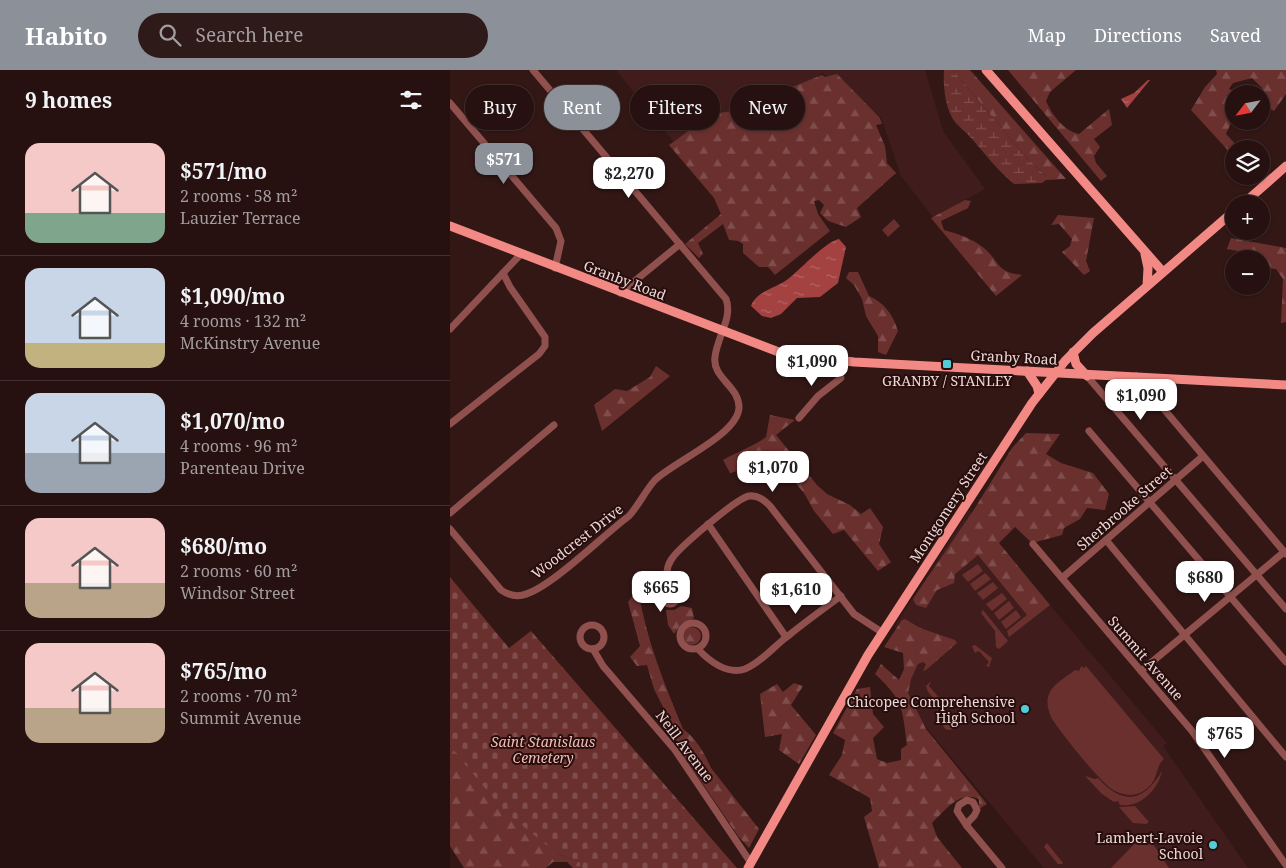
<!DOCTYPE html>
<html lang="en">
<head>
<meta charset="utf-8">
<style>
	:root { --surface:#261110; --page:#2e1a19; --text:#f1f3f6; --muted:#a49d9f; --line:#423130; --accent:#8c9099 }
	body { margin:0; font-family:"Noto Serif",serif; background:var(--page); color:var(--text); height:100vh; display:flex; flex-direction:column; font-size:19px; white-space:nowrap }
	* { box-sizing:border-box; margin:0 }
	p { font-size:16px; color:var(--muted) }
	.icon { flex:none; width:28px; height:28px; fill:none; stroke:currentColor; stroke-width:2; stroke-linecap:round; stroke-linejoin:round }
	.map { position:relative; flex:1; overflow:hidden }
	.drawer { display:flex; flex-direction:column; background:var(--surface); width:450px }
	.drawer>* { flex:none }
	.hud { position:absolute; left:15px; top:15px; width:475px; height:45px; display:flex; gap:10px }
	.needle { width:32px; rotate:238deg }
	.controls { position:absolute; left:775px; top:15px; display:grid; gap:10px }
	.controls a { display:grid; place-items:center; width:45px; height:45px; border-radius:50%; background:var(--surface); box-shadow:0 1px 4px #0004,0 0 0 1px var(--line); font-size:25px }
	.price { position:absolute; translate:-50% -42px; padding:0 11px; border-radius:10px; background:#fff; color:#222; font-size:16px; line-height:32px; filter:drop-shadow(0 1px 2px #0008) }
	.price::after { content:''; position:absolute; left:50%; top:30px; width:15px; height:11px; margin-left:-8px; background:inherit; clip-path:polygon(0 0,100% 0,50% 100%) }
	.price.selected { background:var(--accent); color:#fff }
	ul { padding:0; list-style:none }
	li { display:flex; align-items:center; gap:15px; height:125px; padding:0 25px }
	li+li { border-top:1px solid var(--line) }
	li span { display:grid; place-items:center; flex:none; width:140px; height:100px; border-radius:15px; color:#555 }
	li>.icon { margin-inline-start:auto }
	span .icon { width:60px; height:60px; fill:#fffc; stroke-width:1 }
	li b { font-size:21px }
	h2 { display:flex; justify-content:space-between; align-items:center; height:60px; padding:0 25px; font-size:21px }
	.pill { padding:0 18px; border-radius:22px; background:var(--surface); box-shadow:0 1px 4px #0004,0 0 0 1px var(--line); font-size:18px; line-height:45px }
	.pill.selected { background:var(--accent); color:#fff }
	header { display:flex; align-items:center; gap:30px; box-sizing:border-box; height:70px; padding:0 25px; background:var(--accent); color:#fff }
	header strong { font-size:24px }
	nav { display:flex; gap:28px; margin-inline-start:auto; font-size:18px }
	.search { width:350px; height:45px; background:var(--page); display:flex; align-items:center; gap:12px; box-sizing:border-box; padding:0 18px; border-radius:28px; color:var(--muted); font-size:19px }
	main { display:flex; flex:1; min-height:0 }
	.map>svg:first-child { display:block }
	.built { fill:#401d1c }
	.green { fill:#69302e }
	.forest { fill:url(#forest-firs) }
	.wetland { fill:url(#wetland-marsh) }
	.cemetery { fill:url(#cemetery-stones) }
	.water { fill:url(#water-ripples) }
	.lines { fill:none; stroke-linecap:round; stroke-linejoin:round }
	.minor { stroke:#90514e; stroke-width:7 }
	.major { stroke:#f38984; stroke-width:9 }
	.poi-dot { fill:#52ccd6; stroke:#270d0c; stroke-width:2 }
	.labels { text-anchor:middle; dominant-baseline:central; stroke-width:4; stroke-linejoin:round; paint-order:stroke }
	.street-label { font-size:14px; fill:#ecd8d7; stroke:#270d0c }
	.poi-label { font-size:14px; fill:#ecd8d7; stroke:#270d0c; text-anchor:end }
	.park-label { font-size:14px; font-style:italic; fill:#f1bbb6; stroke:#270d0c }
</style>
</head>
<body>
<header>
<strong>Habito</strong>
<div class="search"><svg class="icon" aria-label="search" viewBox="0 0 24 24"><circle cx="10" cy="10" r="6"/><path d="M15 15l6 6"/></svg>Search here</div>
<nav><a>Map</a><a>Directions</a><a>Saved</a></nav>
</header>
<main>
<section class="drawer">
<h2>9 homes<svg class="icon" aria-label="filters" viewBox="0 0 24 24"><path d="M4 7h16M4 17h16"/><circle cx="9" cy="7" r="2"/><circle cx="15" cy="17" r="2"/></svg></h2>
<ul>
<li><span style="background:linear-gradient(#f6c9c9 70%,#7fa58c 0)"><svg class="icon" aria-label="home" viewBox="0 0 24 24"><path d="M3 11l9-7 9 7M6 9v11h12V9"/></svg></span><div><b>$571/mo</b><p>2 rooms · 58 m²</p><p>Lauzier Terrace</p></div></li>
<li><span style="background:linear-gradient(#c9d6e8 75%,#c2b280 0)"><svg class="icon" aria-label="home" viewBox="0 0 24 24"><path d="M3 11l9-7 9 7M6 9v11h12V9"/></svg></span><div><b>$1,090/mo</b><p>4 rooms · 132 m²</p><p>McKinstry Avenue</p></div></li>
<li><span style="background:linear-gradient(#c9d6e8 60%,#9aa5b1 0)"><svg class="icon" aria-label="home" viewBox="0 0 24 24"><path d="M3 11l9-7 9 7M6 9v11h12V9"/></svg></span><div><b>$1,070/mo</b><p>4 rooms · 96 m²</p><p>Parenteau Drive</p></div></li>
<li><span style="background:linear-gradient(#f6c9c9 65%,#b9a48a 0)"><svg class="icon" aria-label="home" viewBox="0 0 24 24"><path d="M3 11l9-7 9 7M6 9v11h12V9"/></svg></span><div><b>$680/mo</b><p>2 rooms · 60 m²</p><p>Windsor Street</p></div></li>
<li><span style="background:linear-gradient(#f6c9c9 65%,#b9a48a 0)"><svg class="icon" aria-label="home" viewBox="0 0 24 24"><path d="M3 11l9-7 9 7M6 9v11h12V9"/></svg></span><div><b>$765/mo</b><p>2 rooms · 70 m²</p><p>Summit Avenue</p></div></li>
</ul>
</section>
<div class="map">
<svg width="836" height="798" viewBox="0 0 836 798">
	<defs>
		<pattern id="forest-firs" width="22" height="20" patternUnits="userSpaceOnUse" patternTransform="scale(1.25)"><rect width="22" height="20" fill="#69302e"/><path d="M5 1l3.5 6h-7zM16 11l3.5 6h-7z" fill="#7f4d4c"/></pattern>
		<pattern id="wetland-marsh" width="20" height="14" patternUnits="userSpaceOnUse" patternTransform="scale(1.25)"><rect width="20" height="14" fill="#69302e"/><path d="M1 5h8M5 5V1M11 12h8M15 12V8" fill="none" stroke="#7f4d4c"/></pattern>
		<pattern id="cemetery-stones" width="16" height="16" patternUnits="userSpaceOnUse" patternTransform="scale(1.25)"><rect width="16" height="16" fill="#69302e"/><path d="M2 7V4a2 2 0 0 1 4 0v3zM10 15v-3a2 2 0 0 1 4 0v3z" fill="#7f4d4c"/></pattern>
		<pattern id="water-ripples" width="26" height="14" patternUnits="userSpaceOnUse" patternTransform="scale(1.25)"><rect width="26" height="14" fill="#a34241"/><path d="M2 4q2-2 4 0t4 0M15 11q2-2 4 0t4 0" fill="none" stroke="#b46565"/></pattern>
	</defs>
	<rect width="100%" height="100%" fill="#321715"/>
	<g class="built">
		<polygon points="166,0 475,0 493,61 535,119 483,147 451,106 431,47 372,3 365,9 284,42 223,71"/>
		<polygon points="519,440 717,673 713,676 798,798 594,798 443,618 466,600 445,556"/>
	</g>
	<g class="green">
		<polygon points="444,149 450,156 438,167 432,160"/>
		<polygon points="528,494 533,501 518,512 512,505"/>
		<polygon points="535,503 541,509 525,521 520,514"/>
		<polygon points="543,512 548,518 533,530 527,523"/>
		<polygon points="552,523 557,529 542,541 536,534"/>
		<polygon points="559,531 564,538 549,550 544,543"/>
		<polygon points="533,540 558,571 549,579 546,577 545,561 531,543"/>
		<polygon points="566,540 571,547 556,559 551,552"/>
		<polygon points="525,575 542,588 539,597 536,596 539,592 529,581 525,583 522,576"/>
		<path d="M631 596 634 598 636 596 714 689C705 696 709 711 695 720 686 727 673 726 663 720 651 713 609 661 601 647 590 620 607 614 625 600L629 601Z"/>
		<polygon points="481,611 479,616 492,631 497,630 496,633 488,633 478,622 476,616"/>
		<circle cx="499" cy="654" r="6"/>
		<path d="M712 701C708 720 690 738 670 735L668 731 664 732 652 724 635 706 645 709 648 708C674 737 694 731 712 701Z"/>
		<polygon points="685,736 699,752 696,754 683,753 669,737"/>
		<polygon points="692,766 698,767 701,771 719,798 661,798"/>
		<polygon points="597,773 613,793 612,794 608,794 594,777"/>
	</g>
	<g class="forest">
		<polygon points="503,0 520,0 616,109 596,110 596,106 574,85"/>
		<path d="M558 0H626L600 22 596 31C602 45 614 61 629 64L659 39 662 55 644 69 650 77 644 86 646 93 657 106 651 111Z"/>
		<polygon points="766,0 836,0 836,24 824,41 815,36 812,18 802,8 783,13 779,19 791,24 784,24 784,51 792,51 781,53 776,64 790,79 784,79 784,87 741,40 755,17 767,4"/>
		<polygon points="387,4 430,48 432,54 426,55 435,76 437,93 446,103 407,138 411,147 396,157 378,151 370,143 374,135 369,130 364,131 368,144 380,161 325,205 318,197 309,197 293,183 293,174 288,171 279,170 273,154 248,173 253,184 249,188 235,174 271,144 264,128 219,75 262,44 283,41 372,5 375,7"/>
		<path d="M515 130 521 131 518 138 491 151 494 160C508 164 521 168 534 178 551 193 546 202 572 205L546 226 481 148Z"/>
		<polygon points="608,145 644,148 636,191 640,201 634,205 612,182 620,176 622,169 609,154 601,155"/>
		<polygon points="781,168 836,178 836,252 831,253 833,209 826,199 811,198 811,189 799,189 793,182 777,179"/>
		<path d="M399 202H408L419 226C435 233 443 245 448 261L436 285 428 282V266L416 246 412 229 404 215 396 208Z"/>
		<polygon points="206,296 220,306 152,361 144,335 165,319 177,321 200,307"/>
		<path d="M320 345 345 350 326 365 367 415 377 424 400 435 411 444 420 438 433 457 429 474 441 492 428 501 394 460 383 464 364 441 354 423 326 390 280 403 273 390C288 381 302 377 316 367Z"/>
		<polygon points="576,363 610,364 596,384 611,393 643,403 659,424 655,440 637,438 630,449 614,458 612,465 582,473 565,457 549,473 600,535 559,567 557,561 577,545 528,485 505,504 504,513 487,520 476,538 466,535 463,529 523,441 562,378"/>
		<path d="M188 519C196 569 214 613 233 659 246 668 255 684 261 698L309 759 299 778 288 766 217 661 214 639 204 619 197 595 187 596 180 587 190 576 178 532Z"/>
		<polygon points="231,536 242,538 244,548 231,554 224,564 218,555 216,540 224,540"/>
		<path d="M455 549 470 558 505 570 507 573 476 600 473 601 476 594 473 592 468 594 461 609 458 623 476 659 537 734 529 739V729C509 720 495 741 482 753L487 767 512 798H429L414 747 422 741 420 728 379 705 392 685 395 670 383 663 407 619 420 617 423 644 434 657 423 668 427 689 437 693 451 690V679L457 675C452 638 454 631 425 604L431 594 449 610 454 599 453 583 434 577 452 550Z"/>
		<circle cx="242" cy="566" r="9"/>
		<polygon points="344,613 353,616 341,635 366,665 349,694 329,680 332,664 315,667 310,624 327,614 333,622"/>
		<polygon points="0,676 108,784 130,792 131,798 123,798 117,792 103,792 96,798 14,798 0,776"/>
	</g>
	<path class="wetland" d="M494 0H503L574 85 596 106V110L592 113 564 114C547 100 536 85 522 69 517 63 510 58 505 52 495 39 493 16 494 0Z"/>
	<polygon class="cemetery" points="0,507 59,578 81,561 287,798 131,798 130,792 108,784 54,741 0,676"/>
	<g class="water">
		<polygon points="698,10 700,10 677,38 671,29 684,23"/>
		<path d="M389 169 396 177 388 213 370 227 347 228 331 244 321 248 312 246 301 236C306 221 327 218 338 209 350 200 376 171 389 169Z"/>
	</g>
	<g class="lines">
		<g class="minor">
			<polyline points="0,33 106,158 111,171 105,198"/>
			<polyline points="170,223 230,174"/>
			<polyline points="0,259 70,185"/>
			<polyline points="637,306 836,539"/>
			<polyline points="686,306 836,484"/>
			<polyline points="349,348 368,326 391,308 386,290"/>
			<polyline points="0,354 89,284 95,276 95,267 60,217 53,203"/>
			<polyline points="639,361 836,592"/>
			<polyline points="0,443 104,355"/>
			<polyline points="258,454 336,567"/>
			<path d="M0 459 51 520C58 525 64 527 73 525 100 519 153 465 179 446 189 435 195 421 205 410 225 391 289 364 289 337 289 316 262 308 265 287 267 267 283 248 276 229L83 0"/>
			<polyline points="656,470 836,687"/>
			<polyline points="583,474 742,661 836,795"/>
			<polyline points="612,508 753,386"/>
			<circle cx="220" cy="527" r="7"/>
			<path d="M217 521C217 510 215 499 221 490 227 479 287 428 299 426 308 425 314 430 320 436L404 544 433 563"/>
			<circle cx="243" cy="566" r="13"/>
			<circle cx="142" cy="567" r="12"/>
			<polyline points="143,579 153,596 225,680 301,793"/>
			<path d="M248 579C259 591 277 605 295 599 312 592 324 576 338 566 355 552 373 539 391 526"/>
			<polyline points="691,601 834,482"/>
			<polygon points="517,730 523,732 527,740 524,746 518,752 517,756 507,741 509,735"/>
			<polyline points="517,756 552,798"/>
		</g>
		<g class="major">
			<polyline points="536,0 713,202"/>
			<polyline points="793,134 836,96"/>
			<polyline points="0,156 334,284 404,292 836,315"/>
			<polyline points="695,184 698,198 697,216"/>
			<polyline points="623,282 626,294 637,306"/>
			<polyline points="577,301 587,316 589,324"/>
			<polyline points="298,798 418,585 582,333 615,291 643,263 784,141"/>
		</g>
	</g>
	<g class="poi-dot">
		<rect x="492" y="289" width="10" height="10" rx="2.5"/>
		<circle cx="575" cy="639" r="5"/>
		<circle cx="763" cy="775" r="5"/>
	</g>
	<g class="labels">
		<g class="street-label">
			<text transform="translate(175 210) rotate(21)">Granby Road</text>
			<text transform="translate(564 287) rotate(3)">Granby Road</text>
			<text transform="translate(498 437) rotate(-57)">Montgomery Street</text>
			<text transform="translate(674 438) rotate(-41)">Sherbrooke Street</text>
			<text transform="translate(127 471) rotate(-38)">Woodcrest Drive</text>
			<text transform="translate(696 588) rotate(49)">Summit Avenue</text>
			<text transform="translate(235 676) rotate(53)">Neill Avenue</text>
		</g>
		<g class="poi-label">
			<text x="497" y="310" text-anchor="middle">GRANBY / STANLEY</text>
			<text x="565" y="631">Chicopee Comprehensive<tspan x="565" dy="16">High School</tspan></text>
			<text x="753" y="767">Lambert-Lavoie<tspan x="753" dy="16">School</tspan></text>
		</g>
		<g class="park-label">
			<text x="93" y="671">Saint Stanislaus<tspan x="93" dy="16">Cemetery</tspan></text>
		</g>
	</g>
</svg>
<div class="controls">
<a><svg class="needle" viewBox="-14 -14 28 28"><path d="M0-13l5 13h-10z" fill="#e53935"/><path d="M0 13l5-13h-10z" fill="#a49d9f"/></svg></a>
<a><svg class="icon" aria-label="layers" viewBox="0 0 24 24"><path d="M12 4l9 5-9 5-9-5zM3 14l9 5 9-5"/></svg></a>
<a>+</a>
<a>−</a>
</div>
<b class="price selected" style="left:54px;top:115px">$571</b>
<b class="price" style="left:179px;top:129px">$2,270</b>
<b class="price" style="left:362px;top:317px">$1,090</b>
<b class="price" style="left:691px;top:351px">$1,090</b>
<b class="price" style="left:323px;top:423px">$1,070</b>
<b class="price" style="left:755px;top:533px">$680</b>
<b class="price" style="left:211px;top:543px">$665</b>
<b class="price" style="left:346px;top:545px">$1,610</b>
<b class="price" style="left:775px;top:689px">$765</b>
<div class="hud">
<a class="pill">Buy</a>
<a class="pill selected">Rent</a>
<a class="pill">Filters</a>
<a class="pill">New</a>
</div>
</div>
</main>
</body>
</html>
